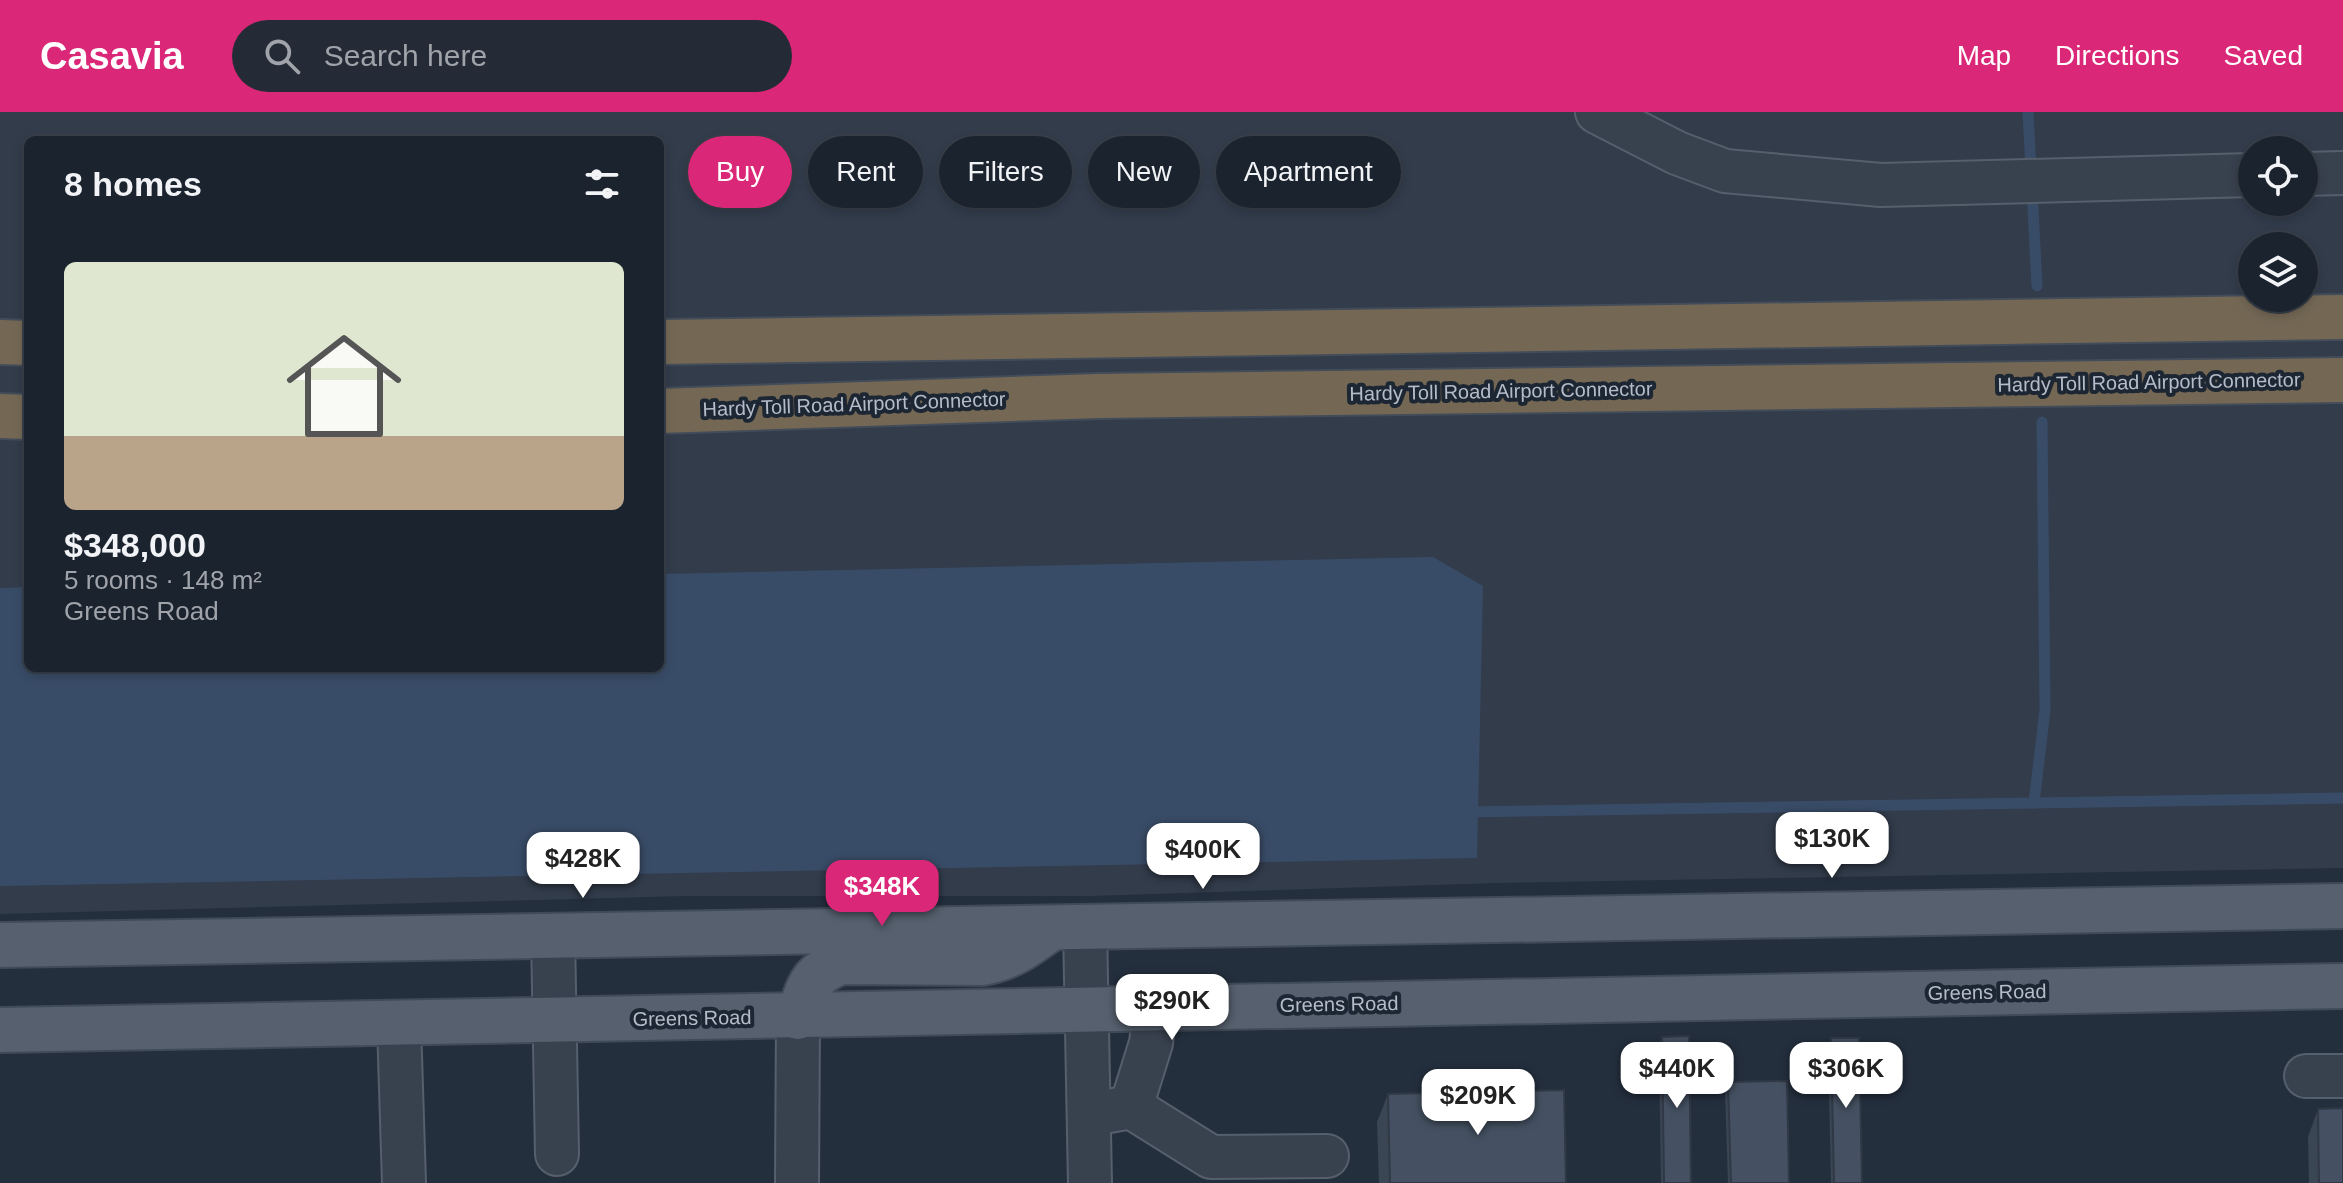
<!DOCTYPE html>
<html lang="en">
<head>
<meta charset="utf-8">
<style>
	:root { --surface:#1b232e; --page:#242b36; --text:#f1f3f6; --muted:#a0a4aa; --line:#39404a; --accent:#db2777 }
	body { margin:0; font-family:Arial,sans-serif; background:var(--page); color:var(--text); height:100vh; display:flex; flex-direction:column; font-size:30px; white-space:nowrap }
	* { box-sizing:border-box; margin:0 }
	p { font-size:26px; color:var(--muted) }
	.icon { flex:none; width:44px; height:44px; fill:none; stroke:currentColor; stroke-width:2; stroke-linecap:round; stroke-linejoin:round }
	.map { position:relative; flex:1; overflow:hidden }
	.drawer { position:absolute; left:24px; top:24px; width:640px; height:536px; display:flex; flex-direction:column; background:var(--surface); border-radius:12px; box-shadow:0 4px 12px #0003,0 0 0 2px var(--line) }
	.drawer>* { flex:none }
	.guide { position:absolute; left:688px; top:24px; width:760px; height:72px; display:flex; gap:16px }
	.buttons { position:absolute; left:2238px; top:24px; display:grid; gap:16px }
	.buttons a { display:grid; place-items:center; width:80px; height:80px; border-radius:50%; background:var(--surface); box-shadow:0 4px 12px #0003,0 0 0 2px var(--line); font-size:40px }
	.price { position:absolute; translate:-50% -68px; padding:0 18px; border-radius:16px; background:#fff; color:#222; font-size:26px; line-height:52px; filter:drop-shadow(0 2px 4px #0008) }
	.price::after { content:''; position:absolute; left:50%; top:48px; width:24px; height:18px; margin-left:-12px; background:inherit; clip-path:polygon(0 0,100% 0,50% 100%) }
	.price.on { background:var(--accent); color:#fff }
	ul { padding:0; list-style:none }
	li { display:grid; align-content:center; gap:16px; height:424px; padding:0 40px }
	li+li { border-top:2px solid var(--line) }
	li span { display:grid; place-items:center; height:248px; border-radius:12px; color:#555 }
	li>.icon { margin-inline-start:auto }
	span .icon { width:144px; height:144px; fill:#fffc; stroke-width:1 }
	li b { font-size:34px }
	h2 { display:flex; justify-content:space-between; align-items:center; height:96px; padding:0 40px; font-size:34px }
	.chip { padding:0 28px; border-radius:36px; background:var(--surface); box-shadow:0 4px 12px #0003,0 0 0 2px var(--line); font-size:28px; line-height:72px }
	.chip.on { background:var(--accent); color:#fff }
	header { display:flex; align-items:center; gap:48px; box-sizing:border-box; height:112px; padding:0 40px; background:var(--accent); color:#fff }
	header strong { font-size:38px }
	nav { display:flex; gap:44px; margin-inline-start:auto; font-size:28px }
	.search { width:560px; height:72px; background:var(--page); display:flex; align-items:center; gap:20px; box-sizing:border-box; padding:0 28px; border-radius:44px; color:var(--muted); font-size:30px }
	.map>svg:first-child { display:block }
	.airport { fill:#323c4b; fill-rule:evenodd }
	.water { fill:#394c67 }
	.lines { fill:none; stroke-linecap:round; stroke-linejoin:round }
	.stream { stroke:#394c67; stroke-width:11 }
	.minor-casing { stroke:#565f6c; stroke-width:46 }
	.major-casing { stroke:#414a57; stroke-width:48 }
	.highway-casing { stroke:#434c59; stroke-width:48 }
	.minor { stroke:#38414e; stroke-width:42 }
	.major { stroke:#56606e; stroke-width:44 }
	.highway { stroke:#746855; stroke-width:44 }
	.wall { fill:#3b4654 }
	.building { fill:#455162; stroke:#303945; stroke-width:2 }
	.labels { text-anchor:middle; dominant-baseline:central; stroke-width:8; stroke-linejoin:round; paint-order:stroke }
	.street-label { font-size:20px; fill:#b4bcc9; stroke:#1d2633 }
</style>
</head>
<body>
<header>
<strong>Casavia</strong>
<div class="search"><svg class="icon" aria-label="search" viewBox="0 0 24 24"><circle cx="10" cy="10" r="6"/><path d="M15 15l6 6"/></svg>Search here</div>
<nav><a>Map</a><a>Directions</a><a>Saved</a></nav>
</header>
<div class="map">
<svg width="2343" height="1071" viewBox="0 0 2343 1071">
	<rect width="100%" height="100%" fill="#242f3e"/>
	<path class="airport" d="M0 0H2343V756L1497 771 1090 784H687L0 802ZM28 28H660V556H28ZM2252 38H2304V90H2252ZM2252 134H2304V186H2252Z"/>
	<polygon class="water" points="1433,445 1483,474 1477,746 0,774 0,476 28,475 28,556 660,556 660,462"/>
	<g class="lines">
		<g class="stream">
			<polyline points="2028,0 2037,174"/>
			<polyline points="2034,691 2045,598 2042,310"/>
			<polyline points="1464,700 2343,686"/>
		</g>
		<g class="minor-casing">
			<g id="minor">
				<polyline points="1597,0 1677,41 1725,59 1881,73 2252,63"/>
				<polyline points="2304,62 2343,61"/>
				<polyline points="1085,815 1090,1071"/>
				<polyline points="553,823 557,1042"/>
				<polyline points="399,912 404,1071"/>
				<polyline points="2306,964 2343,964"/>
				<polyline points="1131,995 1211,1045 1327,1044"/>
				<polyline points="1103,1000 1131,995 1151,931 1155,897"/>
				<polyline points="797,1071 798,905"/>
			</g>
		</g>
		<g class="major-casing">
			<g id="major">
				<polyline points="0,833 2343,794"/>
				<path d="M798 905C810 874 808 863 841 850L982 851C1011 846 1028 833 1051 816"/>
				<path d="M0 918C781 906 1562 886 2343 874"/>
			</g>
		</g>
		<g class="highway-casing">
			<g id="highway">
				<polyline points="0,230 28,231"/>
				<polyline points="660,230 2343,205"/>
				<polyline points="660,299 1099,284 2343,268"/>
				<polyline points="0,304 28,305"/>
			</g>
		</g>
		<use href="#minor" class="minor"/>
		<use href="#major" class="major"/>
		<use href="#highway" class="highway"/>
	</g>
	<g class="wall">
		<polygon points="1662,925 1691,1071 1661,1071 1659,933"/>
		<polygon points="1831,926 1862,1071 1831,1071 1828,934"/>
		<polygon points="1728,970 1789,1071 1728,1071 1725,978"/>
		<polygon points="1388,982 1566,1071 1379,1071 1377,1010"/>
		<polygon points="2318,997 2343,1071 2309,1071 2308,1025"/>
	</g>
	<g class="building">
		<polygon points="1689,924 1691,1071 1664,1071 1662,925"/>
		<polygon points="1831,926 1859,926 1862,1071 1834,1071"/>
		<polygon points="1787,969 1789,1071 1731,1071 1728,970"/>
		<polygon points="1564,978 1566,1071 1390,1071 1388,982"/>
		<polygon points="2343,996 2343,1071 2319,1071 2318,997"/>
	</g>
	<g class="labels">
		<g class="street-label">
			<text transform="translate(2149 270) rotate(-1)">Hardy Toll Road Airport Connector</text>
			<text transform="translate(1501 279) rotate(-1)">Hardy Toll Road Airport Connector</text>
			<text transform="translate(854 292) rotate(-2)">Hardy Toll Road Airport Connector</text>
			<text transform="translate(1987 880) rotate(-1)">Greens Road</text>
			<text transform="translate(1339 892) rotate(-1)">Greens Road</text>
			<text transform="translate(692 906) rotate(-1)">Greens Road</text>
		</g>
	</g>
</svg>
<div class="buttons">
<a><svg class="icon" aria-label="locate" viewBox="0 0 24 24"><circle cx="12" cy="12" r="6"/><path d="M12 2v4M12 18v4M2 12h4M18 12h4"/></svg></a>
<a><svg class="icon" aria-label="layers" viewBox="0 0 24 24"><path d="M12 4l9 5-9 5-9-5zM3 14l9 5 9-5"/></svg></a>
</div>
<b class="price" style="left:1832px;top:768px">$130K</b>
<b class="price" style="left:1203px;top:779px">$400K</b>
<b class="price" style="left:583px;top:788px">$428K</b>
<b class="price on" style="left:882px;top:816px">$348K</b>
<b class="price" style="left:1172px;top:930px">$290K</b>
<b class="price" style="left:1677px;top:998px">$440K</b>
<b class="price" style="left:1846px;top:998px">$306K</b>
<b class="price" style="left:1478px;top:1025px">$209K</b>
<div class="guide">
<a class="chip on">Buy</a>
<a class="chip">Rent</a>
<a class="chip">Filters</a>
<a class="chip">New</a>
<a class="chip">Apartment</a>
</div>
<section class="drawer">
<h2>8 homes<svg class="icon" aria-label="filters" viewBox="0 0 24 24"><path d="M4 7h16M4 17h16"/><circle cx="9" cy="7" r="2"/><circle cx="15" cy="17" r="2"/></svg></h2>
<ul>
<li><span style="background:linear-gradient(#dfe7d0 70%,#b9a48a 0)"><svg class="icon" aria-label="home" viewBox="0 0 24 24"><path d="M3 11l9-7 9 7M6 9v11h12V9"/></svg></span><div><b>$348,000</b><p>5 rooms · 148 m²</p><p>Greens Road</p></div></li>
</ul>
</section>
</div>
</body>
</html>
